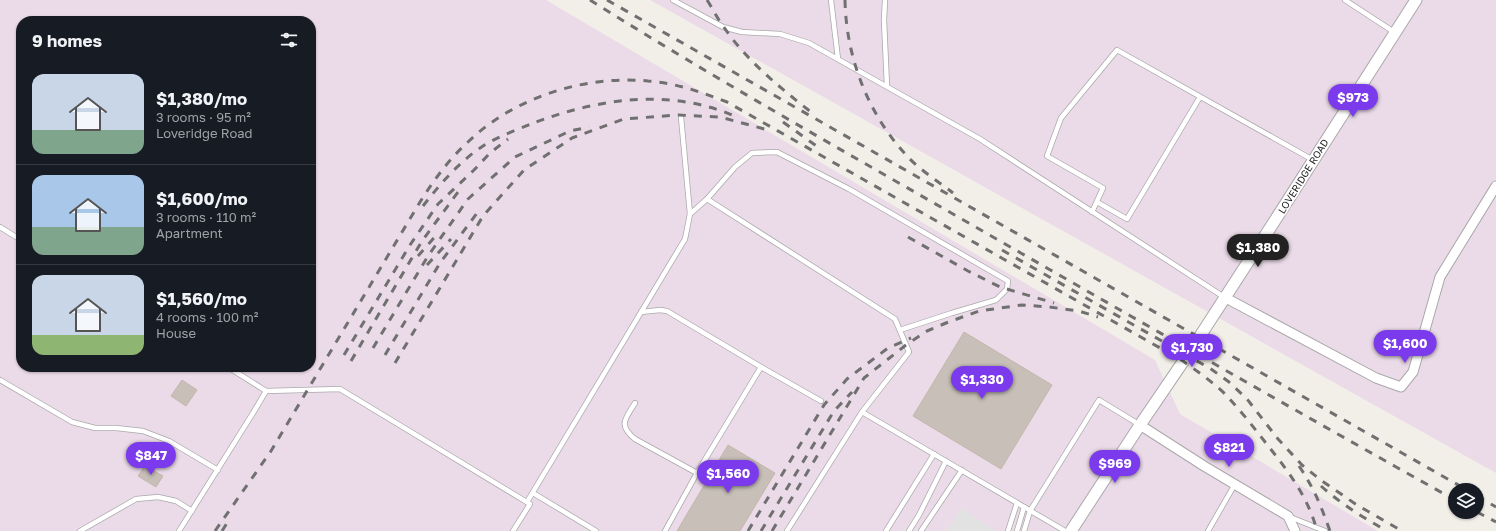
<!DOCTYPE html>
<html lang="en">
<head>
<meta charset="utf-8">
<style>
	:root { --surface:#171b24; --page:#242831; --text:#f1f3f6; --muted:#9ea1a6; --line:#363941; --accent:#7c3aed }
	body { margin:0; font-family:"Golos Text",sans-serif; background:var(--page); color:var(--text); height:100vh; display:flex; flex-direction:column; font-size:15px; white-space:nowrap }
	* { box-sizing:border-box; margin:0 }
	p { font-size:13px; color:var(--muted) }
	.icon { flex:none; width:22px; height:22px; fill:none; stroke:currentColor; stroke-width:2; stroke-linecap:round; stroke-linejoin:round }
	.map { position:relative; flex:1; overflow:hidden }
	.sheet { position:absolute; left:16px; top:16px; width:300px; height:356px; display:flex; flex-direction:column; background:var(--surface); border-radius:16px; box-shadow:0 1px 3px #0004 }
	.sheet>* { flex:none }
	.tools { position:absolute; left:1448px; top:483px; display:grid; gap:8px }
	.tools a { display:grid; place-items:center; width:36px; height:36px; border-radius:50%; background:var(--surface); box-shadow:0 1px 3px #0004; font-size:20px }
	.price { position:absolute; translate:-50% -34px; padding:0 9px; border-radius:14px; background:var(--accent); color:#fff; font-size:13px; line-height:26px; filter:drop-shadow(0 1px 2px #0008) }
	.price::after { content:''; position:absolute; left:50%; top:24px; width:12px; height:9px; margin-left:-6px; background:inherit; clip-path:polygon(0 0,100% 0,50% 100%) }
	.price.selected { background:#222; color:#fff }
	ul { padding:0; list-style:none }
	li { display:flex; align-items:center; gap:12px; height:100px; padding:0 16px }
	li+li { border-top:1px solid var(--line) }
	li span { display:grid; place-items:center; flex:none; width:112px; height:80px; border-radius:12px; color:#555 }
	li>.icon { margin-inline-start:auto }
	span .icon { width:48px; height:48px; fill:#fffc; stroke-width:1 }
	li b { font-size:17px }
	h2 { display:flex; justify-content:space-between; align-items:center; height:48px; padding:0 16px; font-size:17px }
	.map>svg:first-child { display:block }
	.industrial { fill:#ebdbe8; fill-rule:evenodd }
	.parking { fill:#e2e2e2 }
	.building { fill:#c7bfb8; stroke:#c4b6ab }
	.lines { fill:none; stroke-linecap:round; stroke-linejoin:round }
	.service-casing { stroke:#a9a9a9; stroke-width:6 }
	.minor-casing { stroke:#a9a9a9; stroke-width:11 }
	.tertiary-casing { stroke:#a9a9a9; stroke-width:13 }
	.service { stroke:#fff; stroke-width:4.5 }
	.minor { stroke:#fff; stroke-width:9 }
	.tertiary { stroke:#fff; stroke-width:11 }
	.rail { stroke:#707070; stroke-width:3; stroke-dasharray:8 8; stroke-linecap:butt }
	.labels { text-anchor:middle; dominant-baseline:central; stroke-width:3.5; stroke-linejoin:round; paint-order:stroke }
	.street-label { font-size:10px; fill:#222; stroke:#fff }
</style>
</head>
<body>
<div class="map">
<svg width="1496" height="531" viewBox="0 0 1496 531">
	<rect width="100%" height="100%" fill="#f2efe9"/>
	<g class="industrial">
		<path d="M0 0H546L1155 360 1180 414 1378 531H0ZM21 21H311V367H21Z"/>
		<polygon points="650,0 1496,0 1496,473"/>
	</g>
	<polygon class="parking" points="962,508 995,531 946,531"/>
	<g class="building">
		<polygon points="964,332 1052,385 1001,469 913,416"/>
		<polygon points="182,380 197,390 186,406 171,396"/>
		<polygon points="728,445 775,473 740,531 677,531"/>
		<polygon points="145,466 163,476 156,487 138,476"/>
	</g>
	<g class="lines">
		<g class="service-casing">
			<g id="service">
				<polyline points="673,0 723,27 742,32 780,34 809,43 980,139 1224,297"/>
				<polyline points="831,0 838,59"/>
				<polyline points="885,0 884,20 887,86"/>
				<polyline points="1345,0 1394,32"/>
				<polyline points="707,199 735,167 752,153 777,152 849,189 1008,281 1007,289 996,300 952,313 900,330"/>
				<polyline points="1097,202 1127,219 1200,97"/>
				<polyline points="1092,212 1103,188 1047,156 1061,118 1117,50 1313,160"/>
				<polyline points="690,214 707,199 895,319 909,352 862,412 787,531"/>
				<polyline points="0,227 21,240"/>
				<polyline points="641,312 660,310 667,311 761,367"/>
				<polyline points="0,380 72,422 95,428 116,428 143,431 169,441 218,470"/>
				<polyline points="266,391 340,389 530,504 513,531"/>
				<path d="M635 403C625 419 618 425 635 439L697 473 665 531"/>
				<polyline points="862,412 1065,531"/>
				<polyline points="697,473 761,367 821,401"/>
				<polyline points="533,493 596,531"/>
				<polyline points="527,502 685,239 690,214 681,117"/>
				<polyline points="1290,517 1325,531"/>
				<polyline points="80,531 136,499 158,497 176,501 192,511"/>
				<polyline points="179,531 253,413 266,391 228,367"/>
				<polyline points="886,531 934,454"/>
				<polyline points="909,531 919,515 946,461"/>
				<polyline points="921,531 962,470"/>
				<polyline points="1008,531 1017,503"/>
				<polyline points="1017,531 1024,507"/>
				<polyline points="1024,531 1030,511 1099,400 1140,425"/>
				<polyline points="1208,531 1235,484"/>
			</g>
		</g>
		<g class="minor-casing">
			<g id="minor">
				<polyline points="1224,297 1376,378 1401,387 1413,372 1440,277 1496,186"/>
				<polyline points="1140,425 1204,466 1288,516 1295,531"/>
			</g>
		</g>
		<g class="tertiary-casing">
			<polyline id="tertiary" points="1071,531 1140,425 1191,350 1272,225 1416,0"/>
		</g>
		<use href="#service" class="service"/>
		<use href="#minor" class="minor"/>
		<use href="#tertiary" class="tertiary"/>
		<g class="rail">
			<path d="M590 0C709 75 831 144 953 214 1120 310 1287 406 1455 500"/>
			<polyline points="607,0 1467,490"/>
			<path d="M707 0C713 9 717 18 723 26 746 60 779 87 811 112"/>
			<path d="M845 0C846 57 868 115 908 157 920 170 939 182 953 193"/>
			<polyline points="783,122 822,150"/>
			<path d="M423 206C440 184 460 161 483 146 499 136 519 129 536 122 602 98 671 88 737 117"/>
			<polyline points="908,237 968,271 1000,287 1054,303"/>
			<polyline points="1002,250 1211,369 1229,382 1247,399 1278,439 1302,465 1322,481 1357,505 1402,531"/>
			<polyline points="418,256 439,232"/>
			<polyline points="427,265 451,239"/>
			<polyline points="373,348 428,256 468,199 515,157 570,131 589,127"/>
			<polyline points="344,355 410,245 438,204 474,170 490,153 508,139"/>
			<polyline points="385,355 440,263 480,209"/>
			<polyline points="351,361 422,241 461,188"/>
			<polyline points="395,363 483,216 524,170 572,138 624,119 678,115 720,117 768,130"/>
			<path d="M1299 466C1314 488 1321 506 1330 531"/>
			<path d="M1321 486C1341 504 1364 518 1387 531"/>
			<polyline points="1477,496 1496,507"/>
			<polyline points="1477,512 1496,522"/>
			<path d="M215 531 271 451 420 202C434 180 449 159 469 141 515 97 585 75 648 81 676 83 701 92 727 102L1183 361C1198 372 1213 382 1226 395 1241 411 1255 429 1269 447 1289 472 1309 499 1317 531"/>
			<polyline points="222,531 230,518"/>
			<polyline points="748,531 824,405 847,379 888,348 911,338"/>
			<polyline points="761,531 834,411 852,392"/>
			<polyline points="772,531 864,378 906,345 927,331 946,323 979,311 1022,305 1049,307 1079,311 1098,317"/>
		</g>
	</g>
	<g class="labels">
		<g class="street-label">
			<text transform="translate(1303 176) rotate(-58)">LOVERIDGE ROAD</text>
		</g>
	</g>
</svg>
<div class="tools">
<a><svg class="icon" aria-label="layers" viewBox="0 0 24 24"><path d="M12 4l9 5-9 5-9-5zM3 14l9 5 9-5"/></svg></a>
</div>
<b class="price" style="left:1353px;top:118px">$973</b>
<b class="price selected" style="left:1258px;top:268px">$1,380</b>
<b class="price" style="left:1405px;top:364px">$1,600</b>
<b class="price" style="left:1192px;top:368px">$1,730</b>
<b class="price" style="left:982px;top:400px">$1,330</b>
<b class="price" style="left:1229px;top:468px">$821</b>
<b class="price" style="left:151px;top:476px">$847</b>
<b class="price" style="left:1115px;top:484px">$969</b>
<b class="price" style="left:728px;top:494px">$1,560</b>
<section class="sheet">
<h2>9 homes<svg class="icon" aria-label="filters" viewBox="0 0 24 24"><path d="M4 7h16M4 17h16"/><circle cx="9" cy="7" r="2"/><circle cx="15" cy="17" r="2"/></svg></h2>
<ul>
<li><span style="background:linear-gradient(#c9d6e8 70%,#7fa58c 0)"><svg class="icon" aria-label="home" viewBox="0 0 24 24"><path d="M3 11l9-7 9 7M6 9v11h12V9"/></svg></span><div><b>$1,380/mo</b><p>3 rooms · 95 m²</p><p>Loveridge Road</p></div></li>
<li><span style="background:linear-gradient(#a9c7e8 65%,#7fa58c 0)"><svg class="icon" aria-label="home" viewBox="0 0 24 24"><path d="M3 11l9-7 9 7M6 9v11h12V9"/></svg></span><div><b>$1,600/mo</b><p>3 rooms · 110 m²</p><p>Apartment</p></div></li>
<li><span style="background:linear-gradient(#c9d6e8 75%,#8fb573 0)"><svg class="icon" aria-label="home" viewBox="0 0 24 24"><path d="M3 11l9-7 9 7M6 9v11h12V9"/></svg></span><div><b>$1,560/mo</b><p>4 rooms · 100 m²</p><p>House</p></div></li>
</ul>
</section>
</div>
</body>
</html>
